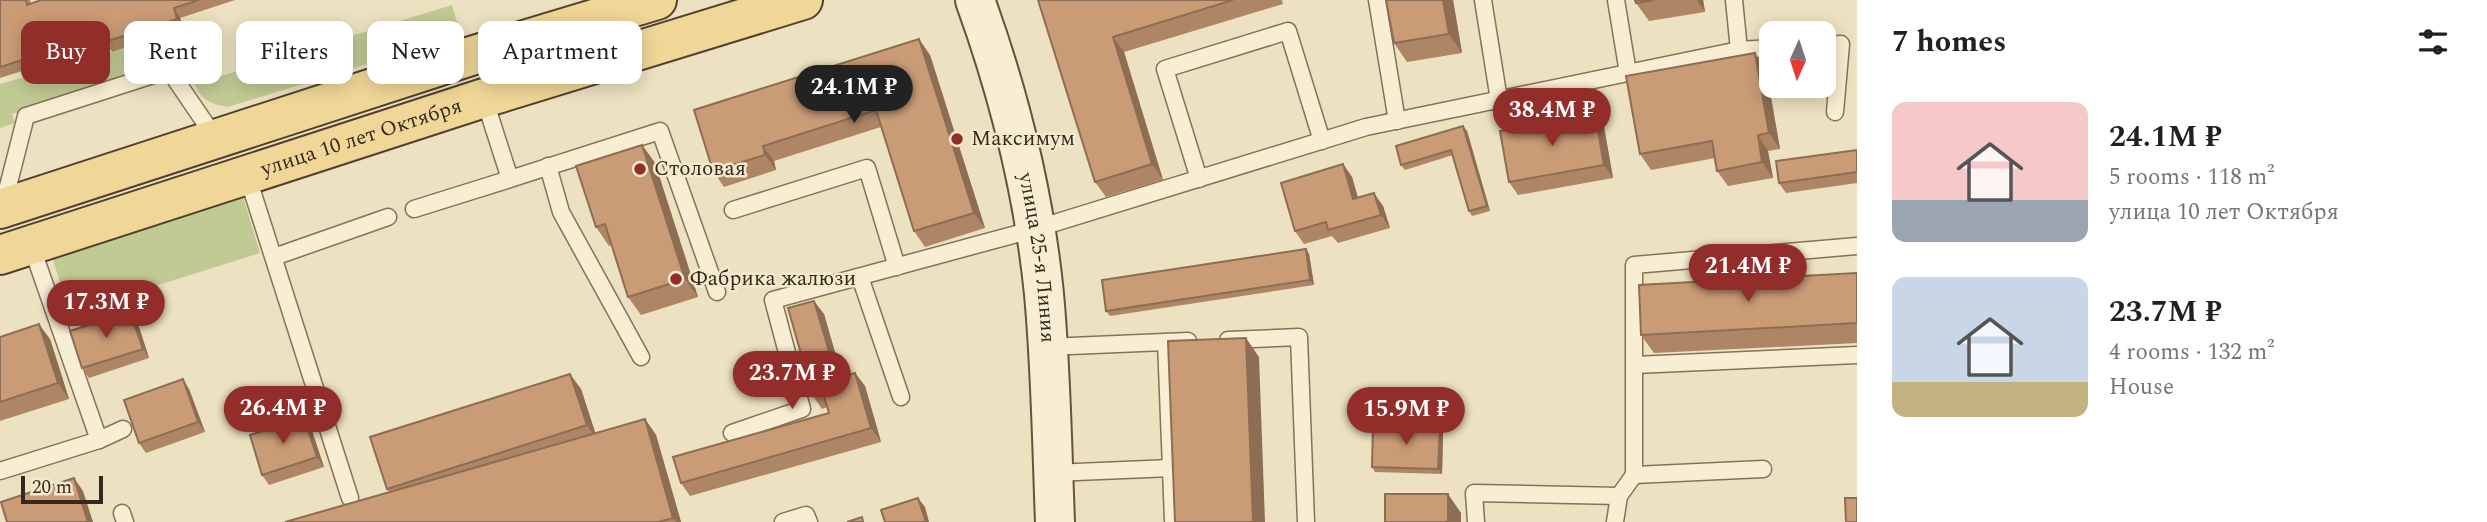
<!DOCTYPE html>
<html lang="en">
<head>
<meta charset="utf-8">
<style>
	:root { --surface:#fff; --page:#f2f2f2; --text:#202124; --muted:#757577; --accent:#922d2a }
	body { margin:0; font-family:Spectral,serif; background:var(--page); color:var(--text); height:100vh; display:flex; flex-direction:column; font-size:26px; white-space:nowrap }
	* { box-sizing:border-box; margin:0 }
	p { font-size:23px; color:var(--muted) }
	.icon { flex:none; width:38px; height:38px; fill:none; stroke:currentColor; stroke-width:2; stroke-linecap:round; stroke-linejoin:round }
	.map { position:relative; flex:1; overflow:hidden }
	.side { display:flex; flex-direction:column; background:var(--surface); width:630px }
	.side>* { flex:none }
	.top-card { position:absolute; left:21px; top:21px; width:665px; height:63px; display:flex; gap:14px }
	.needle { width:46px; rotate:183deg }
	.fabs { position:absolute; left:1759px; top:21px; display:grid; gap:14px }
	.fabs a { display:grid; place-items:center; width:77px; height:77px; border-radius:14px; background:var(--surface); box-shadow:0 4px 18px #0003; font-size:35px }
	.scale { position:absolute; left:21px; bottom:18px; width:82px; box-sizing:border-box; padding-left:7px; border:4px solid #35291d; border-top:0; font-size:19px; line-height:24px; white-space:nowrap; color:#35291d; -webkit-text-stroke:5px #f4ebcf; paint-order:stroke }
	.price { position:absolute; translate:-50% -60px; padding:0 16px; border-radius:24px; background:var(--accent); color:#fff; font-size:23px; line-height:46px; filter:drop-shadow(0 2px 4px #0008) }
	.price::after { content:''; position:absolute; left:50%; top:42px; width:21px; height:16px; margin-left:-10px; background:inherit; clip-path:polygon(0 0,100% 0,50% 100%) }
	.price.current { background:#222; color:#fff }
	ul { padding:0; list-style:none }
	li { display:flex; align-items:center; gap:21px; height:175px; padding:0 35px }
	li span { display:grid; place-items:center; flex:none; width:196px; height:140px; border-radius:14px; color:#555 }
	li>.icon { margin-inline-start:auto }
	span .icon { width:84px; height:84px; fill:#fffc; stroke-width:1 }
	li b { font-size:30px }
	h2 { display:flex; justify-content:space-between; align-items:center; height:84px; padding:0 35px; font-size:30px }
	.chip { padding:0 24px; border-radius:14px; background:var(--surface); box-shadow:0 4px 18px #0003; font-size:24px; line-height:63px }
	.chip.current { background:var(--accent); color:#fff }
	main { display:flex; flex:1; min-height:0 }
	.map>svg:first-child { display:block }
	.green { fill:#c2ca94 }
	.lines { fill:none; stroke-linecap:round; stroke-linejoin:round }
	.service-casing { stroke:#857258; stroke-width:19 }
	.secondary-casing { stroke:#67533c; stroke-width:42 }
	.primary-casing { stroke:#52402d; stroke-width:42 }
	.service { stroke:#f8eed3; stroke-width:16 }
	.secondary { stroke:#f8eed3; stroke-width:38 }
	.primary { stroke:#f0d798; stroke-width:38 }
	.wall { fill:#ae8665 }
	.shaded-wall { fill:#8d6d53 }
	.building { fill:#ca9c76; stroke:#8d6d53; stroke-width:2 }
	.poi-dot { fill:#922d2a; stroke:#f4ebcf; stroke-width:2.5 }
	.labels { text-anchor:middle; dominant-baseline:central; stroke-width:5; stroke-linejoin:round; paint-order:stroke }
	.street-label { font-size:21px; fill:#35291d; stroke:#f4ebcf }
	.poi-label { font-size:21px; fill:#35291d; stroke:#f4ebcf; text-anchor:start }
</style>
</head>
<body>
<main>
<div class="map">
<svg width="1857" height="522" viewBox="0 0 1857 522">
	<rect width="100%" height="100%" fill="#ece1c0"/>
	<g class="green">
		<path d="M452 5 461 35 228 107C213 105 200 100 195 84Z"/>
		<polygon points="189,30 195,56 12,114 15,123 0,128 0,84"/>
		<polygon points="243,197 260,253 70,313 52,257"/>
	</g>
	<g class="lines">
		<g class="service-casing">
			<g id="service">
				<polyline points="1377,0 1397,121"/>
				<polyline points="1483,0 1499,100"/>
				<polyline points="1616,0 1628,73"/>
				<polyline points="1824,45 1841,44 1835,112"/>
				<polyline points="1739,50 1771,48"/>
				<polyline points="484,98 510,179 660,131 717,292"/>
				<polyline points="548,166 561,212 641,357"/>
				<polyline points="247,175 350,498"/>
				<polyline points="1199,179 1165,69 1288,31 1322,141"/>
				<polyline points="3,206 26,116 169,70 216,139"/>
				<polyline points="414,209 510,179"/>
				<polyline points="733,210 867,168 897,267"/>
				<polyline points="274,257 388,217"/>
				<polyline points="860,277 901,397"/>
				<polyline points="1228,340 1299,337 1306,522"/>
				<polyline points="1166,342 1173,520"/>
				<polyline points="1047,347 1188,341"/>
				<polyline points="1635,365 1857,355"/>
				<polyline points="732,433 802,409 773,300 1035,229 1366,127 1739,50 1734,0"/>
				<polyline points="99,440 123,429"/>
				<polyline points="0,471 99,440 31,245"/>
				<polyline points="1053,473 1171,468"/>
				<polyline points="1634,475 1763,469"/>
				<polyline points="122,513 125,522"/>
				<polyline points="783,522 806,515 809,522"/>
				<polyline points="1476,522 1474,493 1619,496"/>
				<polyline points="1615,522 1619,496 1634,475 1634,265 1857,246"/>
			</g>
		</g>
		<g class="secondary-casing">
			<g id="secondary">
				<path id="s1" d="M975 0C1009 94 1034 194 1044 294 1051 369 1052 446 1055 522"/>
			</g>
		</g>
		<g class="primary-casing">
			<g id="primary">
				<polyline points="0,209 471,56 657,0"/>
				<path id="s2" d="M0 255 484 98 803 0"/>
			</g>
		</g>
		<use href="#service" class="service"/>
		<use href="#secondary" class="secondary"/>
		<use href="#primary" class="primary"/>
	</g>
	<g class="wall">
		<polygon points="0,0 30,0 31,4 42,0 235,0 180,18 184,28 112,52 107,44 0,78"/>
		<polygon points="1038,0 1282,0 1283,4 1124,52 1163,180 1106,197 1095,182"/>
		<polygon points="1453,0 1462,53 1407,62 1394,43"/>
		<polygon points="1635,0 1703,0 1705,12 1649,21 1636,3"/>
		<polygon points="930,55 985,228 925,247 914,231 881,127 774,161 776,170 724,187 713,171"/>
		<polygon points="1766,69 1780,149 1768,151 1773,178 1728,186 1717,171 1715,158 1651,170 1640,154"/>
		<polygon points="1595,114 1604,127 1613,178 1518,195 1509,182"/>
		<polygon points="1467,131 1490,211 1472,216 1469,211 1453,155 1405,170 1401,165"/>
		<polygon points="642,145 655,163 698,297 641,315 628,297 612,245 609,246 596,227"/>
		<polygon points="1857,150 1857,183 1786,193 1779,183"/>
		<polygon points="1343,164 1352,177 1358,198 1383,206 1390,228 1338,243 1332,236 1304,244 1295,231"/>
		<polygon points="1306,249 1309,254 1314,285 1110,316 1106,311"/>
		<polygon points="1857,273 1857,343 1654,353 1641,335"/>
		<polygon points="824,314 842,377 855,373 865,386 881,442 690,496 681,483 829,413 827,407 822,409 813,396"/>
		<polygon points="137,321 149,358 89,378 82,368"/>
		<polygon points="0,337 50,339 69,399 0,421"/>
		<polygon points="189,389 205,432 146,453 139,443"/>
		<polygon points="581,389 595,433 645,419 656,435 681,522 285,522 389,492 387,489"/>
		<polygon points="311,428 324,467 269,485 262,475"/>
		<polygon points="1440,428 1443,433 1442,474 1375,472 1372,467"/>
	</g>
	<g class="shaded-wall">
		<polygon points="1443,0 1453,0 1462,53 1449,34"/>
		<polygon points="1697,0 1703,0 1705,12"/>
		<polygon points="174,8 180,18 184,28 177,19"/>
		<polygon points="1113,37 1124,52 1163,180 1152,164"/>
		<polygon points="919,39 930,55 985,228 974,213"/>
		<polygon points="1755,53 1766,69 1780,149 1769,133"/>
		<polygon points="1595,114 1604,127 1613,178 1604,165"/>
		<polygon points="1463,126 1467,131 1490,211 1487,206"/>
		<polygon points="1758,135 1768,151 1773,178 1762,162"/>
		<polygon points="642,145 655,163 698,297 685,279"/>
		<polygon points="763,146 774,161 776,170 765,155"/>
		<polygon points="1343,164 1352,177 1362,212 1353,199"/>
		<polygon points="1374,193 1383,206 1390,228 1381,215"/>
		<polygon points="1306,249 1309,254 1314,285 1310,280"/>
		<polygon points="814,301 824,314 846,391 837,378"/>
		<polygon points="130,312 137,321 149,358 143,349"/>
		<polygon points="39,324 50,339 69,399 58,383"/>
		<polygon points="1246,338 1259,357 1265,522 1253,522"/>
		<polygon points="855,373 865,386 881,442 871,428"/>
		<polygon points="570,374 581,389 598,441 587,425"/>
		<polygon points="183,379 189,389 205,432 198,422"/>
		<polygon points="304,418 311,428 324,467 317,457"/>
		<polygon points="645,419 656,435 681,522 676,522 673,518"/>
		<polygon points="1440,428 1443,433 1442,474 1438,469"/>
		<polygon points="74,478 83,491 93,522 88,522"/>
		<polygon points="1448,494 1461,513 1461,522 1448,522"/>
		<polygon points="918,498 925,507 929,522 926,522"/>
	</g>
	<g class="building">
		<polygon points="0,0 26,0 27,5 41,0 199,0 174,8 177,19 105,42 103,34 0,67"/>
		<polygon points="1038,0 1233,0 1113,37 1152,164 1095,182"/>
		<polygon points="1386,0 1443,0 1449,34 1394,43"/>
		<polygon points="1635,0 1654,0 1636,3"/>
		<polygon points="919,39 974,213 914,231 876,110 763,146 765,155 713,171 694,110"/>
		<polygon points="1755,53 1769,133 1758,135 1762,162 1717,171 1712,141 1640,154 1626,76"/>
		<polygon points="1595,114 1604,165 1509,182 1500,131"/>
		<polygon points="1463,126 1487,206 1469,211 1451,150 1401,165 1396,146"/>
		<polygon points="642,145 685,279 628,297 605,224 596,227 576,166"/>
		<polygon points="1857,150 1857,172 1779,183 1776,161"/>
		<polygon points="1343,164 1353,199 1374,193 1381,215 1328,230 1326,222 1295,231 1281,183"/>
		<polygon points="1306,249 1310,280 1106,311 1102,280"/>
		<polygon points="1857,273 1857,323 1641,335 1639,285"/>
		<polygon points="814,301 837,378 855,373 871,428 681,483 673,457 829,413 823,393 813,396 788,308"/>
		<polygon points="130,312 143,349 82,368 70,331"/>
		<polygon points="39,324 58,383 0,402 0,337"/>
		<polygon points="1246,338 1253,522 1175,522 1168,341"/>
		<polygon points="570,374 587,425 387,489 370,437"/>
		<polygon points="183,379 198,422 139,443 124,400"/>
		<polygon points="304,418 317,457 262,475 250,435"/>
		<polygon points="645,419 673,518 658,522 285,522"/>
		<polygon points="1373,426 1440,428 1438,469 1372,467"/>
		<polygon points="74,478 88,522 7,522 1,502"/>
		<rect x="1385" y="494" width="63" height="28"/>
		<polygon points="918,498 926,522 885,522 881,510"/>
		<polygon points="1845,498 1857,498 1857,522 1846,522"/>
		<polygon points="862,517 863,522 847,522"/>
	</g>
	<g class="poi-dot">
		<circle cx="957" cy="139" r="7"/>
		<circle cx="640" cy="169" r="7"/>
		<circle cx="676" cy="279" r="7"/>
	</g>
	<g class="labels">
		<g class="street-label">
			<text stroke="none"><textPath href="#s2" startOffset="380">улица 10 лет Октября</textPath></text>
			<text stroke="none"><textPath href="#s1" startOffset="266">улица 25-я Линия</textPath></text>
		</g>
		<g class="poi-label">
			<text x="971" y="139">Максимум</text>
			<text x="654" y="169">Столовая</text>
			<text x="690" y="279">Фабрика жалюзи</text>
		</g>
	</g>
</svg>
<div class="fabs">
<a><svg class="needle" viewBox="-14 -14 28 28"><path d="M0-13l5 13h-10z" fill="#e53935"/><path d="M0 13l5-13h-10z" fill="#757577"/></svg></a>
</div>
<div class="scale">20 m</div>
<b class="price current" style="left:854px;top:125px">24.1M ₽</b>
<b class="price" style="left:1552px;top:148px">38.4M ₽</b>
<b class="price" style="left:1748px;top:304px">21.4M ₽</b>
<b class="price" style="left:106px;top:340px">17.3M ₽</b>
<b class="price" style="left:792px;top:411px">23.7M ₽</b>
<b class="price" style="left:283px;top:446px">26.4M ₽</b>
<b class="price" style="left:1406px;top:447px">15.9M ₽</b>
<div class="top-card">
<a class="chip current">Buy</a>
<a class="chip">Rent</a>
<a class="chip">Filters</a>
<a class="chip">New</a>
<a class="chip">Apartment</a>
</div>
</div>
<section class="side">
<h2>7 homes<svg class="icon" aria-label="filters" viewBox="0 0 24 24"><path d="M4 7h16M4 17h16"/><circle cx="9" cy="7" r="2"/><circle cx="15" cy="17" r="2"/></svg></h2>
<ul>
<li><span style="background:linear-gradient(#f6c9c9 70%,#9aa5b1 0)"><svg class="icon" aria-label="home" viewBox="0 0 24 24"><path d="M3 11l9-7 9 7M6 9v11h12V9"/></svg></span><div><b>24.1M ₽</b><p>5 rooms · 118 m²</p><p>улица 10 лет Октября</p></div></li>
<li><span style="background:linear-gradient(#c9d6e8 75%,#c2b280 0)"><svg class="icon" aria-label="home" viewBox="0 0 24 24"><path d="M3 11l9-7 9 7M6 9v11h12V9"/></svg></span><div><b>23.7M ₽</b><p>4 rooms · 132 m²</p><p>House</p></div></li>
</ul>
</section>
</main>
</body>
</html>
